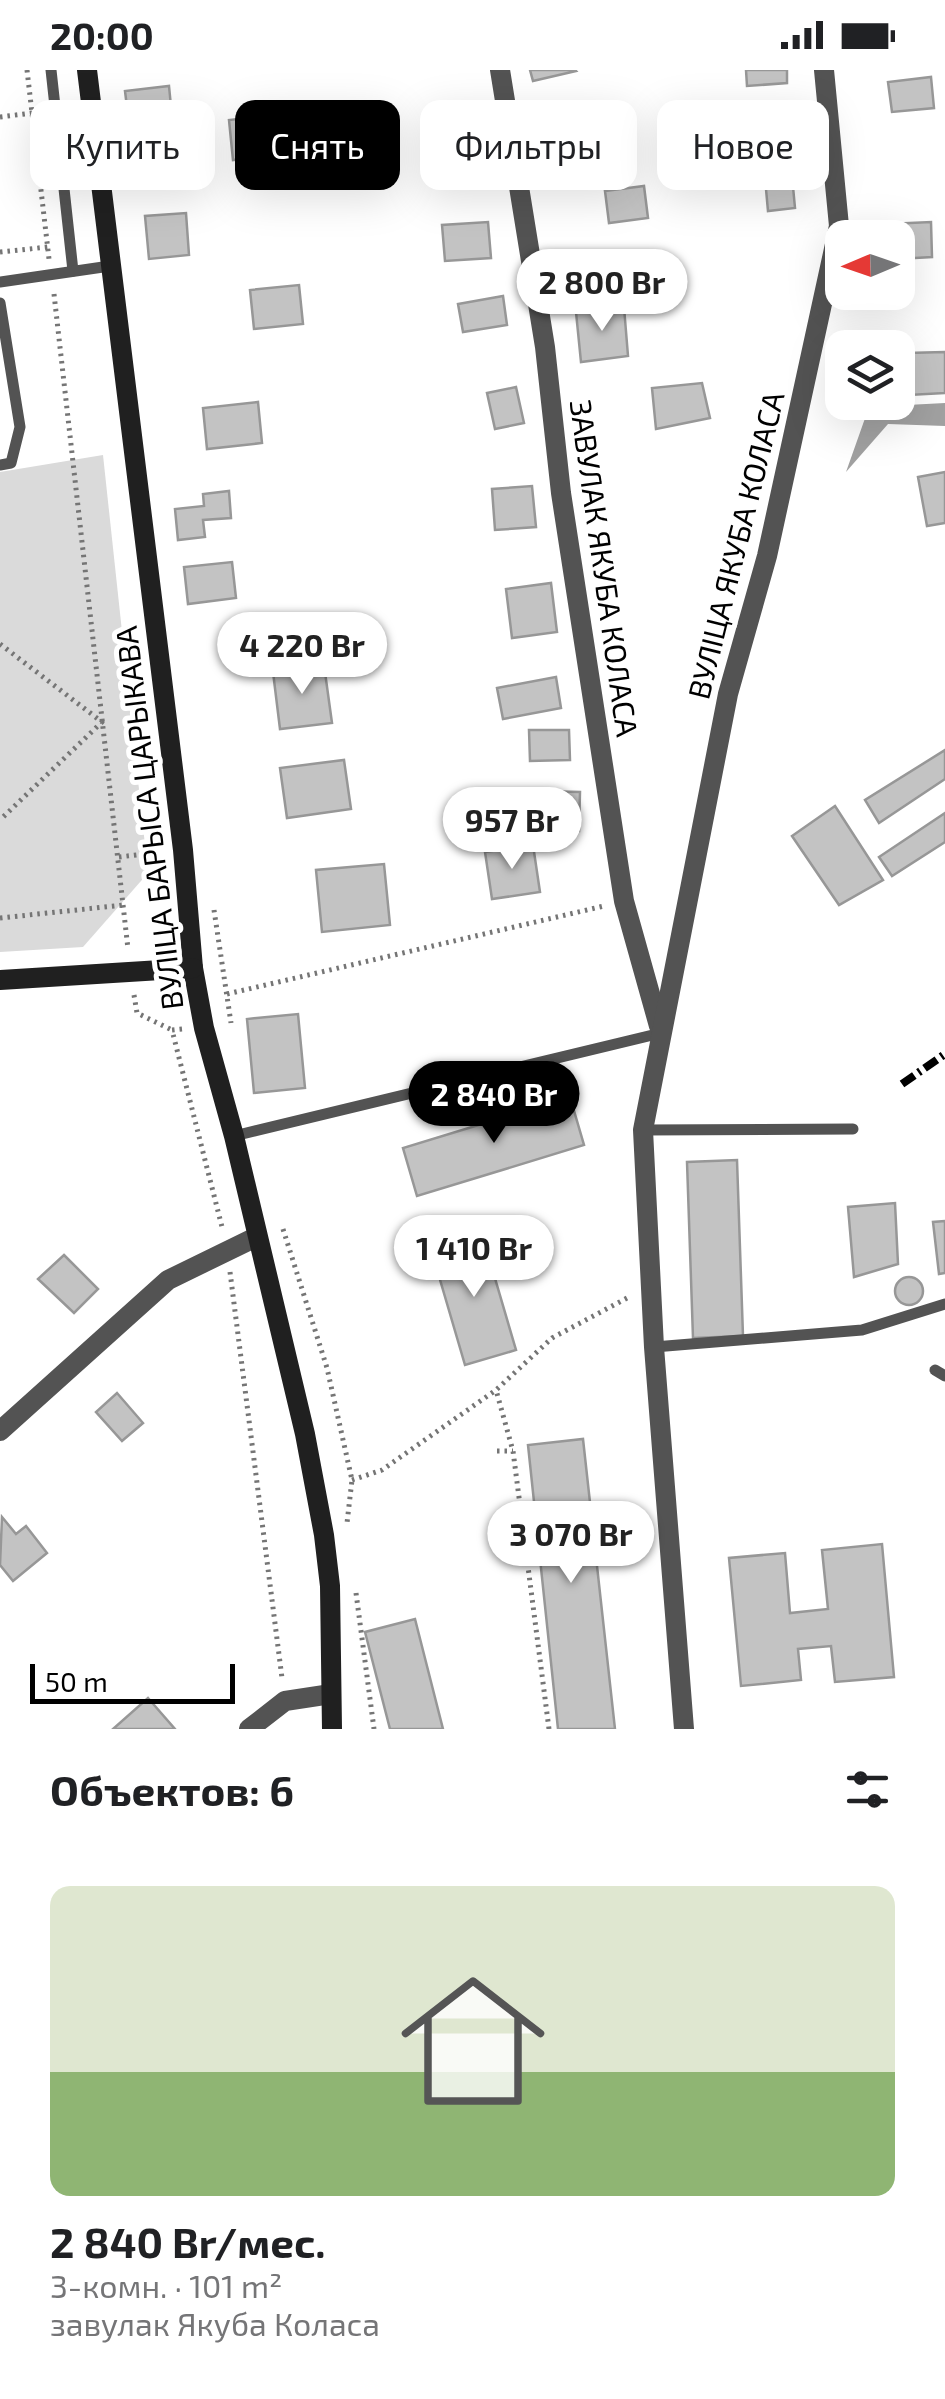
<!DOCTYPE html>
<html lang="ru">
<head>
<meta charset="utf-8">
<style>
	:root { --surface:#fff; --page:#f2f2f2; --text:#202124; --muted:#757577; --line:#e0e0e0; --accent:#000 }
	body { margin:0; font-family:"Exo 2",sans-serif; background:var(--page); color:var(--text); height:100vh; display:flex; flex-direction:column; font-size:38px; white-space:nowrap }
	* { box-sizing:border-box; margin:0 }
	p { font-size:32px; color:var(--muted) }
	.icon { flex:none; width:55px; height:55px; fill:none; stroke:currentColor; stroke-width:2; stroke-linecap:round; stroke-linejoin:round }
	.map { position:relative; height:1659px; overflow:hidden }
	.drawer { display:flex; flex-direction:column; background:var(--surface); flex:1 }
	.drawer>* { flex:none }
	.top-card { position:absolute; left:30px; top:30px; width:885px; height:90px; display:flex; gap:20px }
	.needle { width:65px; rotate:268deg }
	.fabs { position:absolute; left:825px; top:150px; display:grid; gap:20px }
	.fabs a { display:grid; place-items:center; width:90px; height:90px; border-radius:20px; background:var(--surface); box-shadow:0 10px 40px #0002; font-size:50px }
	.scale { position:absolute; left:30px; bottom:25px; width:205px; box-sizing:border-box; padding-left:10px; border:5px solid #000; border-top:0; font-size:28px; line-height:35px; white-space:nowrap; color:#000; -webkit-text-stroke:8px #fff; paint-order:stroke }
	.price { position:absolute; translate:-50% -85px; padding:0 22px; border-radius:35px; background:#fff; color:#222; font-size:32px; line-height:65px; filter:drop-shadow(0 2px 5px #0008) }
	.price::after { content:''; position:absolute; left:50%; top:60px; width:30px; height:22px; margin-left:-15px; background:inherit; clip-path:polygon(0 0,100% 0,50% 100%) }
	.price.selected { background:var(--accent); color:#fff }
	ul { padding:0; list-style:none }
	li { display:grid; align-content:center; gap:20px; height:530px; padding:0 50px }
	li+li { border-top:2px solid var(--line) }
	li span { display:grid; place-items:center; height:310px; border-radius:20px; color:#555 }
	li>.icon { margin-inline-start:auto }
	span .icon { width:180px; height:180px; fill:#fffc; stroke-width:1 }
	li b { font-size:42px }
	h2 { display:flex; justify-content:space-between; align-items:center; height:120px; padding:0 50px; font-size:42px }
	.pill { padding:0 35px; border-radius:20px; background:var(--surface); box-shadow:0 10px 40px #0002; font-size:35px; line-height:90px }
	.pill.selected { background:var(--accent); color:#fff }
	.status { display:flex; justify-content:space-between; align-items:center; height:70px; padding:0 50px; background:var(--surface); direction:ltr }
	.status svg { height:28px; fill:currentColor }
	.map>svg:first-child { display:block }
	.green { fill:#dadada }
	.water { fill:#a1a1a1 }
	.building { fill:#c3c3c3; stroke:#979797; stroke-width:2.5 }
	.lines { fill:none; stroke-linecap:round; stroke-linejoin:round }
	.path { stroke:#757575; stroke-width:5; stroke-dasharray:2.5 5; stroke-linecap:butt }
	.lane { stroke:#535353; stroke-width:11 }
	.street { stroke:#535353; stroke-width:20 }
	.secondary { stroke:#202020; stroke-width:20 }
	.rail { stroke:#000; stroke-width:8; stroke-dasharray:15 5 2.5 5; stroke-linecap:butt }
	.labels { text-anchor:middle; dominant-baseline:central; stroke-width:10; stroke-linejoin:round; paint-order:stroke }
	.street-label { font-size:30px; fill:#000; stroke:#fff }
</style>
</head>
<body>
<div class="status"><b>20:00</b><svg viewBox="0 0 49 12"><path d="M0 12V9h3v3zM5 12V6h3v6zM10 12V3h3v9zM15 12V0h3v12zM26 1h20v11H26zM47 4h2v5h-2z"/></svg></div>
<div class="map">
<svg width="945" height="1659" viewBox="0 0 945 1659">
	<rect width="100%" height="100%" fill="#fff"/>
	<polygon class="green" points="103,385 148,803 83,877 0,882 0,402"/>
	<polygon class="water" points="945,333 945,356 888,354 846,402 869,337"/>
	<g class="building">
		<polygon points="530,0 575,0 576,1 533,11"/>
		<polygon points="746,0 787,0 787,13 747,16"/>
		<polygon points="931,7 934,38 892,42 888,12"/>
		<polygon points="169,16 173,57 130,62 125,21"/>
		<polygon points="583,40 590,90 550,95 542,46"/>
		<polygon points="770,41 808,41 807,86 770,86"/>
		<polygon points="274,45 278,85 233,90 229,50"/>
		<polygon points="475,49 481,82 437,90 431,57"/>
		<polygon points="792,106 795,138 768,141 765,108"/>
		<polygon points="644,116 648,148 609,153 605,121"/>
		<polygon points="186,143 189,185 149,189 145,146"/>
		<polygon points="488,152 491,188 445,191 442,155"/>
		<polygon points="931,152 932,187 898,189 898,168 889,168 888,154"/>
		<polygon points="299,215 303,254 254,259 250,220"/>
		<polygon points="503,226 507,255 463,262 458,234"/>
		<polygon points="624,237 628,286 581,292 576,242"/>
		<polygon points="945,282 945,323 909,325 907,283"/>
		<polygon points="702,313 710,348 656,359 652,318"/>
		<polygon points="516,317 524,353 495,359 487,323"/>
		<polygon points="258,332 262,373 207,379 203,338"/>
		<polygon points="945,402 945,453 927,456 918,407"/>
		<polygon points="532,416 536,457 495,460 492,419"/>
		<polygon points="229,421 231,448 203,450 205,467 178,470 175,439 204,436 203,424"/>
		<polygon points="232,492 236,528 188,534 184,497"/>
		<polygon points="551,513 557,562 512,568 506,519"/>
		<polygon points="324,595 332,653 280,659 273,602"/>
		<polygon points="556,607 561,638 503,649 497,618"/>
		<polygon points="529,660 569,660 570,690 530,691"/>
		<polygon points="945,680 945,709 879,753 865,730"/>
		<polygon points="344,690 351,739 287,748 280,698"/>
		<polygon points="539,721 580,722 579,761 538,760"/>
		<polygon points="835,736 883,810 839,835 792,766"/>
		<polygon points="945,743 945,772 892,806 879,787"/>
		<polygon points="533,775 540,822 492,829 485,782"/>
		<polygon points="384,794 390,855 322,862 316,800"/>
		<polygon points="298,944 305,1018 254,1023 247,949"/>
		<polygon points="570,1027 584,1075 417,1126 403,1078"/>
		<polygon points="737,1090 743,1266 693,1268 687,1092"/>
		<polygon points="895,1133 898,1194 854,1207 848,1137"/>
		<polygon points="945,1151 945,1203 939,1204 933,1152"/>
		<polygon points="482,1164 516,1280 465,1295 431,1179"/>
		<polygon points="64,1185 98,1219 74,1243 38,1209"/>
		<circle cx="909" cy="1221" r="14"/>
		<polygon points="117,1323 143,1353 122,1371 96,1342"/>
		<polygon points="583,1369 615,1659 558,1659 528,1375"/>
		<polygon points="2,1447 16,1464 26,1456 47,1483 13,1511 0,1495"/>
		<polygon points="882,1474 894,1607 835,1612 831,1576 798,1579 801,1610 741,1616 729,1488 785,1483 790,1543 828,1539 822,1480"/>
		<polygon points="415,1549 443,1659 390,1659 365,1562"/>
		<polygon points="148,1628 175,1659 113,1659"/>
	</g>
	<g class="lines">
		<g class="path">
			<polyline points="27,0 49,189"/>
			<polyline points="0,47 32,43"/>
			<polyline points="0,182 48,177"/>
			<polyline points="54,224 128,879"/>
			<polyline points="0,574 102,652 0,750"/>
			<polyline points="119,787 161,782"/>
			<polyline points="214,840 231,953"/>
			<polyline points="0,848 124,835"/>
			<polyline points="227,924 604,836"/>
			<polyline points="134,925 137,943 172,960"/>
			<polyline points="182,959 172,960 222,1157"/>
			<polyline points="283,1159 327,1298 352,1410 347,1453"/>
			<polyline points="230,1202 282,1608"/>
			<polyline points="497,1381 513,1381"/>
			<polyline points="352,1410 382,1400 496,1320"/>
			<polyline points="356,1523 374,1659"/>
			<polyline points="549,1659 513,1381 496,1320 552,1268 629,1227"/>
		</g>
		<g class="lane">
			<polyline points="51,0 73,201"/>
			<polyline points="0,212 110,196"/>
			<polyline points="0,233 20,357 11,393 0,395"/>
			<polyline points="643,1060 853,1059"/>
			<polyline points="234,1066 661,963"/>
			<polyline points="654,1277 862,1260 945,1234"/>
			<polyline points="935,1300 945,1306"/>
		</g>
		<g class="street">
			<polyline points="500,0 545,277 561,423 624,831 659,956"/>
			<polyline points="0,1361 168,1210 256,1167"/>
			<polyline points="249,1659 285,1631 331,1624"/>
			<polyline points="684,1659 654,1277 643,1060 728,624 767,486 839,156 824,0"/>
		</g>
		<g class="secondary">
			<polyline points="87,0 183,780 193,898 204,958 234,1066 305,1364 324,1465 330,1516 332,1659"/>
			<polyline points="0,910 193,898"/>
		</g>
		<polyline class="rail" points="902,1014 945,984"/>
	</g>
	<g class="labels">
		<g class="street-label">
			<text transform="translate(735 475) rotate(-76)">ВУЛІЦА ЯКУБА КОЛАСА</text>
			<text transform="translate(605 498) rotate(82)">ЗАВУЛАК ЯКУБА КОЛАСА</text>
			<text transform="translate(148 748) rotate(-97)">ВУЛІЦА БАРЫСА ЦАРЫКАВА</text>
		</g>
	</g>
</svg>
<div class="fabs">
<a><svg class="needle" viewBox="-14 -14 28 28"><path d="M0-13l5 13h-10z" fill="#e53935"/><path d="M0 13l5-13h-10z" fill="#757577"/></svg></a>
<a><svg class="icon" aria-label="layers" viewBox="0 0 24 24"><path d="M12 4l9 5-9 5-9-5zM3 14l9 5 9-5"/></svg></a>
</div>
<div class="scale">50 m</div>
<b class="price" style="left:602px;top:264px">2 800 Br</b>
<b class="price" style="left:302px;top:627px">4 220 Br</b>
<b class="price" style="left:512px;top:802px">957 Br</b>
<b class="price selected" style="left:494px;top:1076px">2 840 Br</b>
<b class="price" style="left:474px;top:1230px">1 410 Br</b>
<b class="price" style="left:571px;top:1516px">3 070 Br</b>
<div class="top-card">
<a class="pill">Купить</a>
<a class="pill selected">Снять</a>
<a class="pill">Фильтры</a>
<a class="pill">Новое</a>
</div>
</div>
<section class="drawer">
<h2>Объектов: 6<svg class="icon" aria-label="filters" viewBox="0 0 24 24"><path d="M4 7h16M4 17h16"/><circle cx="9" cy="7" r="2"/><circle cx="15" cy="17" r="2"/></svg></h2>
<ul>
<li><span style="background:linear-gradient(#dfe7d0 60%,#8fb573 0)"><svg class="icon" aria-label="home" viewBox="0 0 24 24"><path d="M3 11l9-7 9 7M6 9v11h12V9"/></svg></span><div><b>2 840 Br/мес.</b><p>3-комн. · 101 m²</p><p>завулак Якуба Коласа</p></div></li>
</ul>
</section>
</body>
</html>
